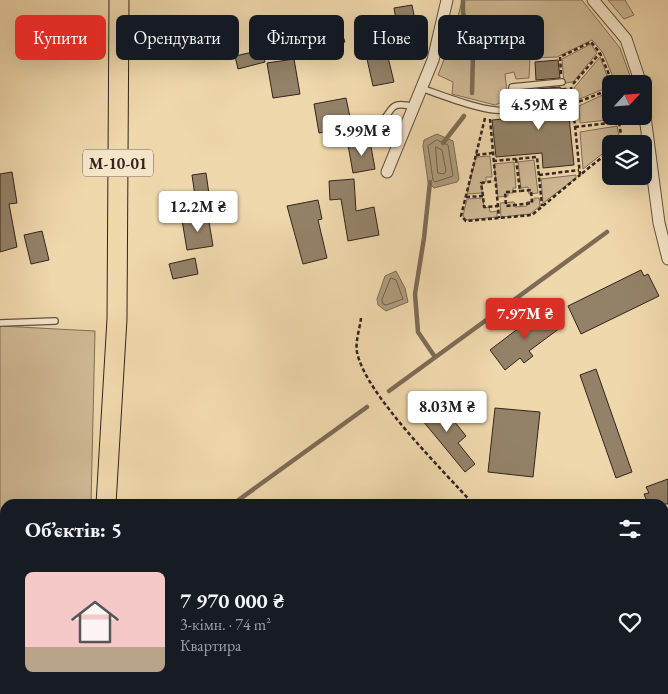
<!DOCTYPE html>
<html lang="uk">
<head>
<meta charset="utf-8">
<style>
	:root { --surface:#171b24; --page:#20242c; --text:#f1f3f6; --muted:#9ea1a6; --accent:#d93025 }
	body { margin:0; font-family:"EB Garamond",serif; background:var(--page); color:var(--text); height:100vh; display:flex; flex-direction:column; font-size:19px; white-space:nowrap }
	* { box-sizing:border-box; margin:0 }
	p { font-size:16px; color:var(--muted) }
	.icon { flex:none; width:28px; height:28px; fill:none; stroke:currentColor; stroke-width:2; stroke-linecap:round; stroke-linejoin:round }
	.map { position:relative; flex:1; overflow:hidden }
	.details { position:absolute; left:0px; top:499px; width:669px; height:196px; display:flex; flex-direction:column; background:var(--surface); border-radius:15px 15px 0 0; box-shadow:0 5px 20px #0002 }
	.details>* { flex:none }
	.top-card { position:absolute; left:15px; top:15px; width:639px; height:45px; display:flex; gap:10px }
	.needle { width:32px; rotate:64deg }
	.buttons { position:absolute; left:602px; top:75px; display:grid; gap:10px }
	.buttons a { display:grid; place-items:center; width:50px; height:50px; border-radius:8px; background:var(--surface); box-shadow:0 5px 20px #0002; font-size:25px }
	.price { position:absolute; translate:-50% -42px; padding:0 11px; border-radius:5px; background:#fff; color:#222; font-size:16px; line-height:32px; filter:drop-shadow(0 1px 2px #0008) }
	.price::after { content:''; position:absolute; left:50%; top:30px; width:15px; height:11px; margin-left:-8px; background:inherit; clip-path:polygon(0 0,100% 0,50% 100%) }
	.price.selected { background:var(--accent); color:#fff }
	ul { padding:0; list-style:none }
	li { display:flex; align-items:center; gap:15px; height:125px; padding:0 25px }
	li span { display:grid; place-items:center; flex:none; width:140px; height:100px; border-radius:8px; color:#555 }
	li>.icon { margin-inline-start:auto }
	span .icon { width:60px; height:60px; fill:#fffc; stroke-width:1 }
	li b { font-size:21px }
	h2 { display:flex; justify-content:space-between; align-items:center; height:60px; padding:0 25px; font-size:21px }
	.chip { padding:0 18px; border-radius:8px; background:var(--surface); box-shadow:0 5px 20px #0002; font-size:18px; line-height:45px }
	.chip.selected { background:var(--accent); color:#fff }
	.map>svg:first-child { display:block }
	.green { fill:#cfb994; stroke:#806e59 }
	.water { fill:#af9b7c; stroke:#7d6b56 }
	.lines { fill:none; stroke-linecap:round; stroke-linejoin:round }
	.shore { stroke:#70604d; stroke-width:1 }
	.stream { stroke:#7d6b56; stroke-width:4.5 }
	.building { fill:#948268; stroke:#32241e }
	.service-casing { stroke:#615142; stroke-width:8 }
	.minor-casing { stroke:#615142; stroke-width:13 }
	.secondary-casing { stroke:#32241e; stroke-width:18 }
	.trunk-casing { stroke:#32241e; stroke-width:21 }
	.path { stroke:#32241e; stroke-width:2.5; stroke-dasharray:4 2.5; stroke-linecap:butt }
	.service { stroke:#f5e6c9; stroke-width:5.5 }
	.minor { stroke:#f5e6c9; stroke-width:11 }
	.secondary { stroke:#f5e6c9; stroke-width:16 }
	.trunk { stroke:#efd8ac; stroke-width:19 }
	.labels { text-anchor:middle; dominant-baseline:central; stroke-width:5; stroke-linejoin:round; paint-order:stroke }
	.shield { fill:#f5e6c9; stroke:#6c5e51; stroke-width:1 }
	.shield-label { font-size:16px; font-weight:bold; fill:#32241e }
</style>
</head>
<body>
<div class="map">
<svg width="668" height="694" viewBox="0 0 668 694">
	<rect width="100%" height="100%" fill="#efd8ac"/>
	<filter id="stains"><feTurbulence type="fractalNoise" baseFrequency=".004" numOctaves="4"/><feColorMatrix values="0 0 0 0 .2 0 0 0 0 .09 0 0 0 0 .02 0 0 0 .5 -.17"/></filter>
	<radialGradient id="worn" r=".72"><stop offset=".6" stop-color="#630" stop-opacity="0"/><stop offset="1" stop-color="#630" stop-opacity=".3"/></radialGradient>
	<g class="green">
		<polygon points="462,0 582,0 620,48 630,76 620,84 616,84 603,53 592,40 557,57 530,58 529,78 516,79 514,72 505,74 507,92 500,103 495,105 452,94 453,82 438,75 454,34"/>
		<polygon points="608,0 625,0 634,15 624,19"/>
		<polygon points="591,44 597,53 573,82 564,83 562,59"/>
		<polygon points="600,57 611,86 577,100 574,88"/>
		<polygon points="611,91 611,116 617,116 617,119 580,123 579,106"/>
		<polygon points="617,126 620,140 611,144 611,147 583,169 580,132"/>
		<polygon points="490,156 492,177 486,177 486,182 482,182 482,193 467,194 476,157"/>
		<polygon points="534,160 538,193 529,194 528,187 521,188 518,162"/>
		<polygon points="514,162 516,188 513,188 513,193 508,193 508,196 498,197 494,164"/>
		<polygon points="576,175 576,178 543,203 541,179"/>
		<polygon points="483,198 484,208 489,207 490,212 497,211 497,217 466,220 463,216 467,199"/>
		<polygon points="534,198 539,198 540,206 530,214 501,217 500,203 514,202 515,207 527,206 527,202 534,201"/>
		<polygon points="0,326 95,331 91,504 5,504 5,614 0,614"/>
	</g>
	<g class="water">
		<polygon points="437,134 453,141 459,179 457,182 434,188 428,182 423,146 424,140"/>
		<polygon points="396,271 405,288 408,302 386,311 378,305 377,299 385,276"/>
	</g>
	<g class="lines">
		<g class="shore">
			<polygon points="437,140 448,145 453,176 435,182 433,180 428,146"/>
			<polygon points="436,147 442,150 446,171 444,174 438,173"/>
			<polygon points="391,278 396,280 403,299 386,305 383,304 382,300"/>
		</g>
		<g class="stream">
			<polyline points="463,0 463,12 473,54 472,93"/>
			<polyline points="443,143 464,116"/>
			<polyline points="430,182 424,238 415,294 418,332 435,357"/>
			<polyline points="389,391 607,232"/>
			<polyline points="233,504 367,407"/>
			<polyline points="0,580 5,579"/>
			<polyline points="664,673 668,674"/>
		</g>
	</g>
	<g class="building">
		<polygon points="412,5 419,40 400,44 394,8"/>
		<polygon points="341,30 345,42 329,46 325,34"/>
		<polygon points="385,45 394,82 373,86 365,50"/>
		<polygon points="262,50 265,62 238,69 235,56"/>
		<polygon points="294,59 300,94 273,98 267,63"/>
		<polygon points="558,60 560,78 536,80 535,62"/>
		<polygon points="560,87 561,89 566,88 574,165 543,168 542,153 496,157 492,120 538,116 537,89"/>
		<polygon points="346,98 352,127 319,133 314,104"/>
		<polygon points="370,141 375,169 353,173 348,145"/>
		<polygon points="12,172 17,203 9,204 17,247 0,252 0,174"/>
		<polygon points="206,173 209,194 195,196 192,175"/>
		<polygon points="354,179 356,211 374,207 379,235 348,241 341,199 330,200 329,181"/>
		<polygon points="318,200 322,219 318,220 327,258 303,264 287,206"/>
		<polygon points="208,216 213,246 187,250 182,220"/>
		<polygon points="42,231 49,260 31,264 24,235"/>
		<polygon points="195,258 198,274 173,279 169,264"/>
		<polygon points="641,270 644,276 648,274 659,296 581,334 568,306"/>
		<polygon points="545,308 560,328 529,351 533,356 524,363 520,358 505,370 490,350"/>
		<polygon points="596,369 632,472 616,478 580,375"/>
		<polygon points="437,400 466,436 458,443 475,464 465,472 418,415"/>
		<polygon points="495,408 540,412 533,477 488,472"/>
		<polygon points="668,479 668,504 648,504 644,494 649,493 646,487"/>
	</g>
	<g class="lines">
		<g class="service-casing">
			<g id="service">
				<path d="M421 88C439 94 493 116 508 109 515 105 512 94 512 87L562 82"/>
				<path d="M341 137C352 134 366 132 376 126 395 114 385 99 414 107"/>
				<polyline points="0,323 55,321"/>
			</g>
		</g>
		<g class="minor-casing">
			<g id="minor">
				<polyline points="593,0 626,39 641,84"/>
				<polyline points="644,109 659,223 668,259"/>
				<polyline points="387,172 433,60 447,0"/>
				<polyline points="193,690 201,694"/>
			</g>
		</g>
		<g class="secondary-casing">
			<g id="secondary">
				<polyline points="664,610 668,611"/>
				<polyline points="0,643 5,642"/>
			</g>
		</g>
		<g class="trunk-casing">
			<g id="trunk">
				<polyline points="106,504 117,319 119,0"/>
				<polyline points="107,694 107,690"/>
			</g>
		</g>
		<g class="path">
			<polyline points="561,74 560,57 591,42 600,53 613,84"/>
			<polyline points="573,84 600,53"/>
			<polyline points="571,87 580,175 611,150"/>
			<polyline points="573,104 611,89"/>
			<polyline points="618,116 622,141 619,144"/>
			<polyline points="485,118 461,216 466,221 532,215 580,175"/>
			<polyline points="490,119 499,218"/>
			<polyline points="575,127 634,120"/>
			<polyline points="476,155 492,153"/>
			<polyline points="516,159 520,191 531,190 532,203 506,206 505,192 520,191"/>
			<polyline points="493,161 537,157 542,206"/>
			<polyline points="539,175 579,170"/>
			<polyline points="483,196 481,183 494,181"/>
			<polyline points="466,197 483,196 484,207 498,206"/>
			<path d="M361 318C360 328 355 342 357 352 365 394 443 470 473 504"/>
			<polyline points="0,623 5,623"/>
		</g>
		<use href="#service" class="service"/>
		<use href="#minor" class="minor"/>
		<use href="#secondary" class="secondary"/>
		<use href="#trunk" class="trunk"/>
	</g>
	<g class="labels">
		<rect class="shield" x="83" y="149.5" width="70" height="27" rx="4"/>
		<g class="shield-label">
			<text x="118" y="163">М-10-01</text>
		</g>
	</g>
	<rect width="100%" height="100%" filter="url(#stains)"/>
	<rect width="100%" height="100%" fill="url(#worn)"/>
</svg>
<div class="buttons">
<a><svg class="needle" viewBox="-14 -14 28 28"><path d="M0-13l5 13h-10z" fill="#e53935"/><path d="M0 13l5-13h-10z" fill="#9ea1a6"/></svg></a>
<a><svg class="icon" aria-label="layers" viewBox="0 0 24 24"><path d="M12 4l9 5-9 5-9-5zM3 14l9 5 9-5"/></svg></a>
</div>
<b class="price" style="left:539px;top:131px">4.59M ₴</b>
<b class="price" style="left:362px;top:157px">5.99M ₴</b>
<b class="price" style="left:198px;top:233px">12.2M ₴</b>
<b class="price selected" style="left:525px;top:340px">7.97M ₴</b>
<b class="price" style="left:447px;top:433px">8.03M ₴</b>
<div class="top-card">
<a class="chip selected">Купити</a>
<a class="chip">Орендувати</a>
<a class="chip">Фільтри</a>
<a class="chip">Нове</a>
<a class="chip">Квартира</a>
</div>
<section class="details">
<h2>Об’єктів: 5<svg class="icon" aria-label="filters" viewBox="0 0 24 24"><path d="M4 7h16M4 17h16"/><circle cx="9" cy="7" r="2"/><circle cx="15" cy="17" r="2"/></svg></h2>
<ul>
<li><span style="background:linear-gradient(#f6c9c9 75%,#b9a48a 0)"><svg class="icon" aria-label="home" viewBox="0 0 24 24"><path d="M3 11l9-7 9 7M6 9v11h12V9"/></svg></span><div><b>7 970 000 ₴</b><p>3-кімн. · 74 m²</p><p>Квартира</p></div><svg class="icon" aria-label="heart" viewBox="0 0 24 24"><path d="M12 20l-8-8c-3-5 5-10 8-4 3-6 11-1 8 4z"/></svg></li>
</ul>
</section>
</div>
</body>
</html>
